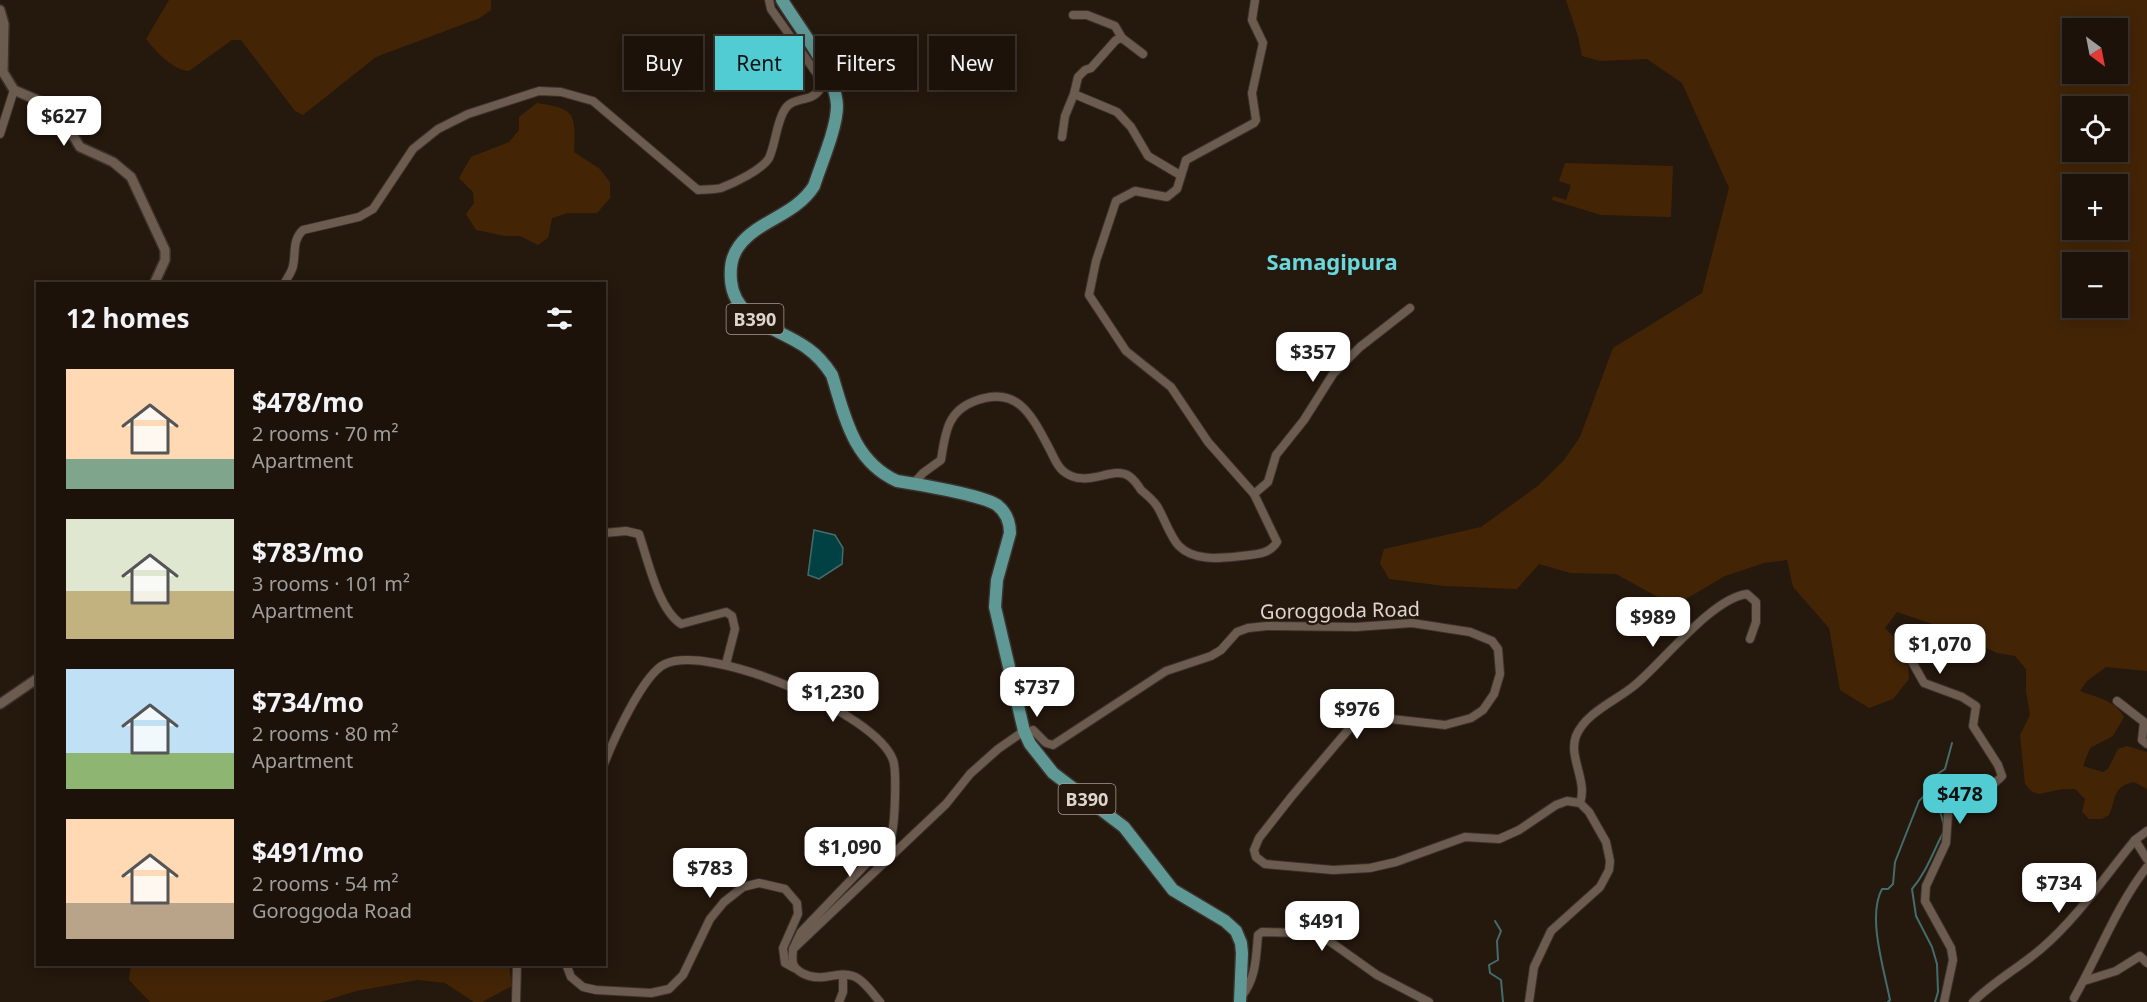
<!DOCTYPE html>
<html lang="en">
<head>
<meta charset="utf-8">
<style>
	:root { --surface:#1c120a; --page:#292018; --text:#f1f3f6; --muted:#a09e9c; --line:#3a322b; --accent:#51ccd2 }
	body { margin:0; font-family:"Noto Sans",sans-serif; background:var(--page); color:var(--text); height:100vh; display:flex; flex-direction:column; font-size:22px; white-space:nowrap }
	* { box-sizing:border-box; margin:0 }
	p { font-size:20px; color:var(--muted) }
	.icon { flex:none; width:33px; height:33px; fill:none; stroke:currentColor; stroke-width:2; stroke-linecap:round; stroke-linejoin:round }
	.map { position:relative; flex:1; overflow:hidden }
	.details { position:absolute; left:36px; top:282px; width:570px; height:684px; display:flex; flex-direction:column; background:var(--surface); border-radius:0px; box-shadow:0 3px 15px #0003,0 0 0 2px var(--line) }
	.details>* { flex:none }
	.hud { position:absolute; left:624px; top:36px; width:570px; height:54px; display:flex; gap:12px }
	.needle { width:39px; rotate:148deg }
	.controls { position:absolute; left:2062px; top:18px; display:grid; gap:12px }
	.controls a { display:grid; place-items:center; width:66px; height:66px; border-radius:0px; background:var(--surface); box-shadow:0 3px 15px #0003,0 0 0 2px var(--line); font-size:30px }
	.price { position:absolute; translate:-50% -51px; padding:0 14px; border-radius:12px; background:#fff; color:#222; font-size:20px; line-height:39px; filter:drop-shadow(0 2px 3px #0008) }
	.price::after { content:''; position:absolute; left:50%; top:36px; width:18px; height:14px; margin-left:-9px; background:inherit; clip-path:polygon(0 0,100% 0,50% 100%) }
	.price.on { background:var(--accent); color:#111 }
	ul { padding:0; list-style:none }
	li { display:flex; align-items:center; gap:18px; height:150px; padding:0 30px }
	li span { display:grid; place-items:center; flex:none; width:168px; height:120px; border-radius:0px; color:#555 }
	li>.icon { margin-inline-start:auto }
	span .icon { width:72px; height:72px; fill:#fffc; stroke-width:1 }
	li b { font-size:26px }
	h2 { display:flex; justify-content:space-between; align-items:center; height:72px; padding:0 30px; font-size:26px }
	.tag { padding:0 21px; border-radius:0px; background:var(--surface); box-shadow:0 3px 15px #0003,0 0 0 2px var(--line); font-size:21px; line-height:54px }
	.tag.on { background:var(--accent); color:#111 }
	.map>svg:first-child { display:block }
	.green { fill:#432506; fill-rule:evenodd }
	.water { fill:#014144; stroke:#436d6d; stroke-width:1.5 }
	.lines { fill:none; stroke-linecap:round; stroke-linejoin:round }
	.stream { stroke:#436d6d; stroke-width:2 }
	.minor-casing { stroke:#3b322d; stroke-width:10 }
	.tertiary-casing { stroke:#3b322d; stroke-width:12 }
	.primary-casing { stroke:#3b322d; stroke-width:15 }
	.minor { stroke:#6c5c4f; stroke-width:8 }
	.tertiary { stroke:#6c5c4f; stroke-width:9 }
	.primary { stroke:#5f9996; stroke-width:12 }
	.labels { text-anchor:middle; dominant-baseline:central; stroke-width:5; stroke-linejoin:round; paint-order:stroke }
	.shield { fill:#25180d; stroke:#a69c94; stroke-width:1.5 }
	.shield-label { font-size:18px; font-weight:bold; fill:#ded5ce }
	.street-label { font-size:20px; fill:#ded5ce; stroke:#25180d }
	.quarter-label { font-size:22px; font-weight:bold; fill:#6ad7dc; stroke:#25180d }
</style>
</head>
<body>
<div class="map">
<svg width="2147" height="1002" viewBox="0 0 2147 1002">
	<rect width="100%" height="100%" fill="#25180d"/>
	<g class="green">
		<path d="M169 0H491V10L480 18 376 57 303 115 295 111 241 40H232L189 71C174 71 155 51 146 39Z"/>
		<path d="M1566 0H2147V671L2106 667 2087 681 2080 691C2097 698 2114 699 2124 717L2113 736 2090 748 2083 766 2103 772 2108 769 2118 749 2127 746 2147 752V789L2134 782C2112 787 2117 797 2109 815L2102 819H2089L2082 812 2085 799 2075 789H2063L2039 794 2032 792 2025 784 2020 735 2030 715 2026 691V669L2015 656 1997 653 1944 628 1897 612 1885 628 1907 651 1909 679 1893 699 1869 708 1840 690 1829 628 1793 587 1787 560 1764 563 1725 576 1674 606 1616 574 1570 573 1539 564 1517 589 1444 586 1389 579 1380 563 1384 549 1481 527 1539 485 1564 460 1580 437 1613 348 1702 293 1729 188 1682 83 1647 59 1600 61 1582 56 1578 36ZM2073 28H2118V74H2073ZM2073 106H2118V152H2073ZM2073 184H2118V230H2073ZM2073 262H2118V308H2073Z"/>
		<path d="M537 103C575 109 576 112 574 152L600 169 610 182V198L597 213H568L552 218 548 238 538 245 520 236H505L476 230 466 214 474 203 473 192 459 178 471 157 509 142 519 130V117Z"/>
		<polygon points="1565,163 1673,166 1671,217 1601,215 1552,200 1553,196 1566,200 1571,185 1559,181"/>
		<polygon points="131,964 509,965 512,986 482,1002 474,1002 445,983 418,980 356,991 321,1002 150,1002 129,980"/>
	</g>
	<polygon class="water" points="814,530 835,535 843,548 842,564 819,579 808,575"/>
	<g class="lines">
		<g class="stream">
			<path d="M1944 828C1942 813 1938 803 1924 796L1930 779 1945 769 1952 743"/>
			<polyline points="1495,921 1501,931 1497,941 1498,960 1489,965 1490,973 1501,980 1503,1002"/>
			<path d="M1888 1002 1890 1000C1884 969 1867 916 1882 889H1888L1893 884 1895 862 1919 801 1924 796"/>
			<path d="M1935 1002 1938 992 1937 964 1932 947 1916 916 1912 889C1926 873 1933 852 1943 833"/>
		</g>
		<g class="minor-casing">
			<g id="minor">
				<polyline points="1073,15 1087,15 1115,26 1122,38 1143,54"/>
				<polyline points="1074,94 1117,112 1131,127 1148,156 1180,175"/>
				<polyline points="0,134 14,90"/>
				<polyline points="1062,137 1065,116 1074,94 1078,77 1085,70 1091,68 1116,40 1122,38"/>
				<path d="M284 284C287 278 292 272 293 266 296 253 292 240 303 230L359 217 373 209 413 149 438 129 468 114 539 91 561 92 593 101 698 190C705 189 714 190 721 188 734 183 762 170 769 158 776 143 776 123 785 109 793 96 812 103 820 89L817 74 771 9 769 0"/>
				<path d="M914 483 923 473 941 460C945 434 947 411 975 401 1017 385 1031 414 1049 448 1053 455 1056 465 1063 471 1086 490 1112 465 1129 476 1133 479 1138 485 1141 490 1147 495 1153 500 1157 506 1164 517 1170 537 1179 546 1195 562 1221 558 1241 556 1255 554 1269 555 1277 542L1254 494 1208 442 1171 387 1126 351 1089 295 1096 261 1116 201 1135 191 1167 197 1177 189 1186 160 1254 123 1256 120 1252 93 1263 43 1252 20 1255 0"/>
				<polyline points="1254,494 1268,482 1276,455 1304,420 1333,374 1360,347 1410,308"/>
				<path d="M604 533 626 531 639 534C648 560 658 609 681 624L726 612 732 616 735 629 726 664"/>
				<path d="M1911 660 1924 683 1962 697 1976 706 1973 726 1998 765 2002 776C1989 791 1981 785 1965 788 1959 789 1953 796 1949 800L1946 843 1926 886 1925 901 1951 948 1953 960 1944 1002"/>
				<polyline points="2117,701 2144,722 2142,740 2147,744"/>
				<polyline points="1026,734 1033,730 1046,743 1053,745 1166,671 1211,656 1221,650 1237,632 1248,628 1267,626 1356,627 1412,623 1470,632 1492,641 1498,649 1500,674 1494,694 1483,710 1471,718 1445,725 1373,717 1354,723 1292,796 1259,838 1254,850 1256,857 1265,864 1333,870 1370,868 1396,862 1465,837 1499,839 1519,830 1556,805 1567,801 1580,803 1589,812 1606,842 1610,861 1609,870 1600,887 1551,931 1534,967 1529,1002"/>
				<path d="M604 764C613 741 643 674 665 664 710 643 876 713 893 760 897 771 895 825 891 837 889 845 876 854 870 860 847 884 824 908 801 932L793 949"/>
				<path d="M1580 803C1588 781 1568 757 1576 736 1586 712 1616 701 1635 685 1662 663 1712 598 1747 594L1756 602V622L1750 639"/>
				<polyline points="2135,840 2147,859"/>
				<polyline points="566,964 571,977 583,987 596,990 651,993 669,989 683,975 710,919 724,902 743,887 759,883 785,889 797,903 798,914 783,948 785,963 794,968"/>
				<polyline points="2084,981 2116,971 2140,956 2147,963"/>
				<path d="M1241 997C1256 979 1256 958 1258 935L1262 932 1310 933 1325 938 1377 975 1429 1002"/>
				<path d="M2074 998C2099 954 2116 907 2147 867"/>
				<polyline points="516,1002 517,964"/>
				<polyline points="839,1002 843,992 843,975"/>
				<path d="M880 1002C873 994 863 979 853 976 835 970 823 984 802 973 791 967 792 961 793 949L946 804 970 774 998 749 1024 731"/>
				<path d="M1973 1002C1995 980 2019 968 2042 948 2078 917 2105 876 2135 840L2147 831"/>
			</g>
		</g>
		<g class="tertiary-casing">
			<g id="tertiary">
				<polyline points="0,10 4,24 3,72 14,90 51,106 59,113 80,147 113,162 131,177 165,250 165,260 154,284"/>
				<polyline points="0,704 38,678"/>
			</g>
		</g>
		<g class="primary-casing">
			<path id="primary" d="M782 0C799 28 836 73 837 106 837 128 821 164 814 186 795 216 758 220 739 246 731 257 730 268 731 281 735 322 780 328 807 348 817 355 825 364 832 375 845 417 853 461 897 481 917 484 982 495 997 505 1006 512 1010 521 1010 533L997 580 995 607 1024 731 1030 744 1053 773 1124 827 1173 890 1225 921 1236 931 1241 943 1242 953 1240 1002"/>
		</g>
		<use href="#minor" class="minor"/>
		<use href="#tertiary" class="tertiary"/>
		<use href="#primary" class="primary"/>
	</g>
	<g class="labels">
		<g class="shield">
			<rect x="726.5" y="304" width="57" height="30" rx="4.5"/>
			<rect x="1058.5" y="784" width="57" height="30" rx="4.5"/>
		</g>
		<g class="shield-label">
			<text x="755" y="319">B390</text>
			<text x="1087" y="799">B390</text>
		</g>
		<g class="street-label">
			<text transform="translate(1340 610) rotate(-1)">Goroggoda Road</text>
		</g>
		<g class="quarter-label">
			<text x="1332" y="261">Samagipura</text>
		</g>
	</g>
</svg>
<div class="controls">
<a><svg class="needle" viewBox="-14 -14 28 28"><path d="M0-13l5 13h-10z" fill="#e53935"/><path d="M0 13l5-13h-10z" fill="#a09e9c"/></svg></a>
<a><svg class="icon" aria-label="locate" viewBox="0 0 24 24"><circle cx="12" cy="12" r="6"/><path d="M12 2v4M12 18v4M2 12h4M18 12h4"/></svg></a>
<a>+</a>
<a>−</a>
</div>
<b class="price" style="left:64px;top:147px">$627</b>
<b class="price" style="left:1313px;top:383px">$357</b>
<b class="price" style="left:1653px;top:648px">$989</b>
<b class="price" style="left:1940px;top:675px">$1,070</b>
<b class="price" style="left:1037px;top:718px">$737</b>
<b class="price" style="left:833px;top:723px">$1,230</b>
<b class="price" style="left:1357px;top:740px">$976</b>
<b class="price on" style="left:1960px;top:825px">$478</b>
<b class="price" style="left:850px;top:878px">$1,090</b>
<b class="price" style="left:710px;top:899px">$783</b>
<b class="price" style="left:2059px;top:914px">$734</b>
<b class="price" style="left:1322px;top:952px">$491</b>
<div class="hud">
<a class="tag">Buy</a>
<a class="tag on">Rent</a>
<a class="tag">Filters</a>
<a class="tag">New</a>
</div>
<section class="details">
<h2>12 homes<svg class="icon" aria-label="filters" viewBox="0 0 24 24"><path d="M4 7h16M4 17h16"/><circle cx="9" cy="7" r="2"/><circle cx="15" cy="17" r="2"/></svg></h2>
<ul>
<li><span style="background:linear-gradient(#ffd9b3 75%,#7fa58c 0)"><svg class="icon" aria-label="home" viewBox="0 0 24 24"><path d="M3 11l9-7 9 7M6 9v11h12V9"/></svg></span><div><b>$478/mo</b><p>2 rooms · 70 m²</p><p>Apartment</p></div></li>
<li><span style="background:linear-gradient(#dfe7d0 60%,#c2b280 0)"><svg class="icon" aria-label="home" viewBox="0 0 24 24"><path d="M3 11l9-7 9 7M6 9v11h12V9"/></svg></span><div><b>$783/mo</b><p>3 rooms · 101 m²</p><p>Apartment</p></div></li>
<li><span style="background:linear-gradient(#bfe0f5 70%,#8fb573 0)"><svg class="icon" aria-label="home" viewBox="0 0 24 24"><path d="M3 11l9-7 9 7M6 9v11h12V9"/></svg></span><div><b>$734/mo</b><p>2 rooms · 80 m²</p><p>Apartment</p></div></li>
<li><span style="background:linear-gradient(#ffd9b3 70%,#b9a48a 0)"><svg class="icon" aria-label="home" viewBox="0 0 24 24"><path d="M3 11l9-7 9 7M6 9v11h12V9"/></svg></span><div><b>$491/mo</b><p>2 rooms · 54 m²</p><p>Goroggoda Road</p></div></li>
</ul>
</section>
</div>
</body>
</html>
